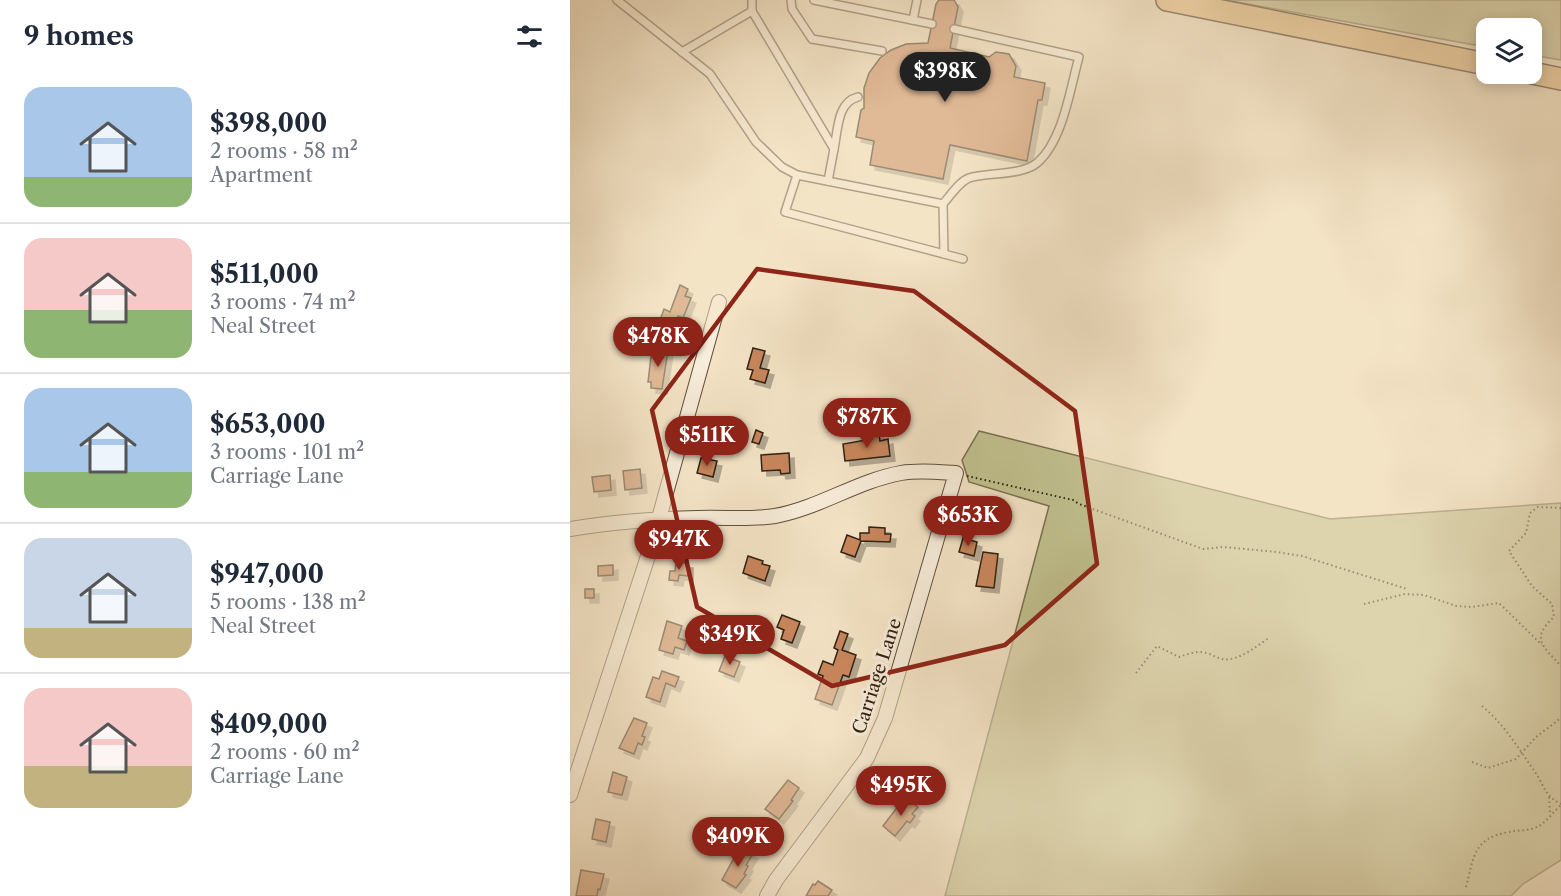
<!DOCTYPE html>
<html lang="en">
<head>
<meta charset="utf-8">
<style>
	:root { --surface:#fff; --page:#f2f2f3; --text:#1f2937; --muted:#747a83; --line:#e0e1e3; --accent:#8f2418 }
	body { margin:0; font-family:"Libre Caslon Text",serif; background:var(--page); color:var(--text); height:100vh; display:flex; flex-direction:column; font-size:22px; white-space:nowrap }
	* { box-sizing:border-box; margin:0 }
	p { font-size:20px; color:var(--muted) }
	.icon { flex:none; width:33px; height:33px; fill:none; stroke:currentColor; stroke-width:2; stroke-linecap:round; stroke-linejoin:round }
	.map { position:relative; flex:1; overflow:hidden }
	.sheet { display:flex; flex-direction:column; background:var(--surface); width:570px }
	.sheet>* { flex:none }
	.tools { position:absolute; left:906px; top:18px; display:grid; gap:12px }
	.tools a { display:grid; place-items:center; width:66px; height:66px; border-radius:12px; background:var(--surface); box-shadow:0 3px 15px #0003; font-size:30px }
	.price { position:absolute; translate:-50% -51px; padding:0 14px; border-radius:21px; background:var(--accent); color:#fff; font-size:20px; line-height:39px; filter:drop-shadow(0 2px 3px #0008) }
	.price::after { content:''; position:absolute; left:50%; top:36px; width:18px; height:14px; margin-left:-9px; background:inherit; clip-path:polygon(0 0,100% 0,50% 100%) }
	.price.selected { background:#222; color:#fff }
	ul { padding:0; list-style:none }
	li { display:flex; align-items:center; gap:18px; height:150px; padding:0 24px }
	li+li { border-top:2px solid var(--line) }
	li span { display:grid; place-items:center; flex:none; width:168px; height:120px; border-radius:18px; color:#555 }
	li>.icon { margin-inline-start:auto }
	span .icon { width:72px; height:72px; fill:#fffc; stroke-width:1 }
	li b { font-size:26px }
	h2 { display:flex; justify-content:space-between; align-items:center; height:72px; padding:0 24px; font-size:26px }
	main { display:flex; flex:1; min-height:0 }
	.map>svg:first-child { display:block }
	.green { fill:#c2c290; stroke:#787151; stroke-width:1.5 }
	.building { fill:#c8865b; stroke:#2f2012; stroke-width:1.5; filter:url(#shadow) }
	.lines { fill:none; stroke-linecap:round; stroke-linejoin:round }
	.service-casing { stroke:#60513f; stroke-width:10 }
	.minor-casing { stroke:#60513f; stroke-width:16 }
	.primary-casing { stroke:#2f2012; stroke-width:24 }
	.path { stroke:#2f2012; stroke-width:2; stroke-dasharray:1.5 3; stroke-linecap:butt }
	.service { stroke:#f8edda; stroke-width:7 }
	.minor { stroke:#f8edda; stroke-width:14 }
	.primary { stroke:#eac283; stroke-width:21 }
	.marked { fill:none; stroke:#8f2418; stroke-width:4.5; stroke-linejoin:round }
	.labels { text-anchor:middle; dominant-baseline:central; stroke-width:6; stroke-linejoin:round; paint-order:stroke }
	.street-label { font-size:18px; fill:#2f2012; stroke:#f8edda }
</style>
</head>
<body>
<main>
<section class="sheet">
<h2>9 homes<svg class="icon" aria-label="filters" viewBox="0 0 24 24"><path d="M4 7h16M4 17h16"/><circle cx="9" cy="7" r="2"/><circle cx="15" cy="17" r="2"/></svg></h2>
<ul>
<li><span style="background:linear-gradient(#a9c7e8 75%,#8fb573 0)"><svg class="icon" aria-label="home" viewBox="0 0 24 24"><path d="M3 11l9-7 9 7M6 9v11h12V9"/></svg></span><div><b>$398,000</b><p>2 rooms · 58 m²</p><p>Apartment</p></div></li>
<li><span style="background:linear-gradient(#f6c9c9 60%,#8fb573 0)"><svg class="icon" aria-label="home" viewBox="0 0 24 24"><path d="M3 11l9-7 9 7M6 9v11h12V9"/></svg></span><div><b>$511,000</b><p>3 rooms · 74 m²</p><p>Neal Street</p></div></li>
<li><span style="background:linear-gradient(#a9c7e8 70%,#8fb573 0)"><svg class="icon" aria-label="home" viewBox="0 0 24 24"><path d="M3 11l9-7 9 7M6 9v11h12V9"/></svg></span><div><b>$653,000</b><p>3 rooms · 101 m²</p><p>Carriage Lane</p></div></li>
<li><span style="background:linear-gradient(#c9d6e8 75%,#c2b280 0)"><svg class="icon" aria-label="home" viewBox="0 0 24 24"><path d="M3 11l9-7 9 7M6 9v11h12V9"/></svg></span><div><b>$947,000</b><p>5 rooms · 138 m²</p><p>Neal Street</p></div></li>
<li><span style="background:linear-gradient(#f6c9c9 65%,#c2b280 0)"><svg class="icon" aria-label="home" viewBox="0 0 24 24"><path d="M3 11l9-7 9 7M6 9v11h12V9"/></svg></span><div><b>$409,000</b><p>2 rooms · 60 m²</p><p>Carriage Lane</p></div></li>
</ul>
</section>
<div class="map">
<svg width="991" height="896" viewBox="0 0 991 896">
	<defs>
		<filter id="shadow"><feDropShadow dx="5" dy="5" stdDeviation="0" flood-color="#0004"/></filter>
	</defs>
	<rect width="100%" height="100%" fill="#f4e4c6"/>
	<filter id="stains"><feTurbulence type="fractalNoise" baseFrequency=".00333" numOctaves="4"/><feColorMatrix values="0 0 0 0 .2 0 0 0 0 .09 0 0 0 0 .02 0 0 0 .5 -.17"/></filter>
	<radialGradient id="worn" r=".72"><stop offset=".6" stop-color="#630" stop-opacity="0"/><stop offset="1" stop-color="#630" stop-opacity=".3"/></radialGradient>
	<g class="green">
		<polygon points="656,0 991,0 991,60 962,55 962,28 916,28 916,47"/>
		<polygon points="409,431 760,519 991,503 991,860 953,884 941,896 375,896 479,506 399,482 392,460"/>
	</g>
	<g class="building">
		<polygon points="369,0 384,0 388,7 380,48 419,57 426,52 439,54 446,66 444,77 475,83 472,100 468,100 457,161 380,145 373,179 300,165 304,141 286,137 291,110 294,108 294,88 299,73 310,58 321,50 336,44 358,43 366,4"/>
		<polygon points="110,285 118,289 115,296 121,298 113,318 108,316 103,328 89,323 94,309 100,312"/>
		<polygon points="82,348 98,350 92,389 81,388 81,382 78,382"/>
		<polygon points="183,348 195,351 190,368 199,370 195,383 180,379 183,370 177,369"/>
		<polygon points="186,430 193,433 189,444 182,442"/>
		<polygon points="309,433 310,441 318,439 320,456 275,461 273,444 302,439 301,434"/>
		<polygon points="219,453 220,473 211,474 210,470 192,471 191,455"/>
		<polygon points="131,458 147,461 143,477 127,473"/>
		<polygon points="70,469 72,488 55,490 53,471"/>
		<polygon points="40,475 41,490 24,492 22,477"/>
		<polygon points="299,527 315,528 315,534 321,534 320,542 291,541 285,557 271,552 277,535 290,540 290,533 299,533"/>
		<polygon points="393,538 407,542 404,556 389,552"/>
		<polygon points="413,552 428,554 424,588 406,586"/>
		<polygon points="178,556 193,561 192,564 200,566 195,581 173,573"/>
		<polygon points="106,562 118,563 118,576 109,575 108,581 99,580 100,571 105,571"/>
		<polygon points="43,565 43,575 28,576 28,566"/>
		<rect x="15" y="589" width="9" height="9"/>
		<polygon points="212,615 230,622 222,643 211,639 214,630 207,627"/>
		<polygon points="97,621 112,626 108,638 117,641 114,650 105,647 103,654 89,650"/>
		<polygon points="270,631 278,634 272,650 286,655 279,677 273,675 262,705 245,699 253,676 248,674 253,661 263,665 268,650 264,648"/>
		<polygon points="155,656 170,662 164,677 149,671"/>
		<polygon points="92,671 109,677 105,687 96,683 90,702 76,697 83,677 89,679"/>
		<polygon points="64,718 77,723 72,736 75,737 72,745 68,743 64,754 49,748"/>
		<polygon points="43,772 57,777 52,795 38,792"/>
		<polygon points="218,780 229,788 221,800 223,801 209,819 195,809"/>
		<polygon points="335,797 348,807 342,814 345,816 340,823 337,821 325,836 313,826"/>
		<polygon points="26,819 40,822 36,842 22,839"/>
		<polygon points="170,847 183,854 176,865 178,866 174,874 176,875 166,888 152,880"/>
		<polygon points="11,870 34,874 30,890 28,889 27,896 6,896"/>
		<polygon points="248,881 262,890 258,896 236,896 243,884 245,885"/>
	</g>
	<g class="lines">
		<g class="service-casing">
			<g id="service">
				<path d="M47 0 140 74 186 142 212 167 227 175 373 204C380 196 389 182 399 178 418 172 451 176 467 163 493 141 500 89 509 57L384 29"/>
				<polyline points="182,0 182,11 264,149 258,181"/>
				<polyline points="221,0 222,9 242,39 312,51"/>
				<polyline points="244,0 362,24"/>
				<polyline points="343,20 347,0"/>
				<polyline points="112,52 182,11"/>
				<path d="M264 149C268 130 267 102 288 97"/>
				<polyline points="227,175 215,212 393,259"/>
				<polyline points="373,204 374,254"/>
			</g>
		</g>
		<g class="minor-casing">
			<g id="minor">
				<path d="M0 529C42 522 85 519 128 518 154 517 180 520 205 516 249 508 287 481 331 473 349 470 367 472 386 473L315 718 297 758 206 880 197 896"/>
				<polyline points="0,795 81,547 149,302"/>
			</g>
		</g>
		<g class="primary-casing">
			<g id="primary">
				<polyline points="597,0 916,64"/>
				<polyline points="962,73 991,79"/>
			</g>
		</g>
		<g class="path">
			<polyline points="397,476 503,500 509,504 633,549 653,547 707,552 732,556 837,589"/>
			<path d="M991 508 968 507 960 513 956 533 939 551 962 586 982 604 984 617C960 639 973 646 991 666"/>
			<polyline points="794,604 835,594 854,595 886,606 901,607 929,603 972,645"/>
			<path d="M566 673 587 646 609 657C618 654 628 650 637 653 645 656 652 661 660 659 674 657 688 645 699 638"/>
			<path d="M912 706C934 724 949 749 965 772 975 787 974 795 991 804"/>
			<polyline points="902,762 918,768 946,759 966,737 991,718"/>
			<polyline points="979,797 980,813"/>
			<path d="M896 887C904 857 903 838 939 832 948 830 958 831 967 827 975 824 984 811 991 805"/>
		</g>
		<use href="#service" class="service"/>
		<use href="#minor" class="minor"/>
		<use href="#primary" class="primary"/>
	</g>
	<path d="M0 0H991V896H0ZM187 269 344 291 505 411 527 564 435 645 262 686 127 607 82 410Z" fill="#f4e4c6" fill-opacity=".55" fill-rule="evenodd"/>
	<path class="marked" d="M187 269 344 291 505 411 527 564 435 645 262 686 127 607 82 410Z"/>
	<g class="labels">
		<g class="street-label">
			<text transform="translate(307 676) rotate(-72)">Carriage Lane</text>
		</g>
	</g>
	<rect width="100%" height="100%" filter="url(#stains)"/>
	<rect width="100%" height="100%" fill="url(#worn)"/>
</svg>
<div class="tools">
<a><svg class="icon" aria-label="layers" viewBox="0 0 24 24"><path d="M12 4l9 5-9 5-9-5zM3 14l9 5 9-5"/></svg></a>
</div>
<b class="price selected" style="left:375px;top:103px">$398K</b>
<b class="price" style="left:88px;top:368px">$478K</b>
<b class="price" style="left:297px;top:449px">$787K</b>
<b class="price" style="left:137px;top:467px">$511K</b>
<b class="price" style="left:398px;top:547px">$653K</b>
<b class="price" style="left:109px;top:571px">$947K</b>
<b class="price" style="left:160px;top:666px">$349K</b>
<b class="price" style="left:331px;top:817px">$495K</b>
<b class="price" style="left:168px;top:868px">$409K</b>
</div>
</main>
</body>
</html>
